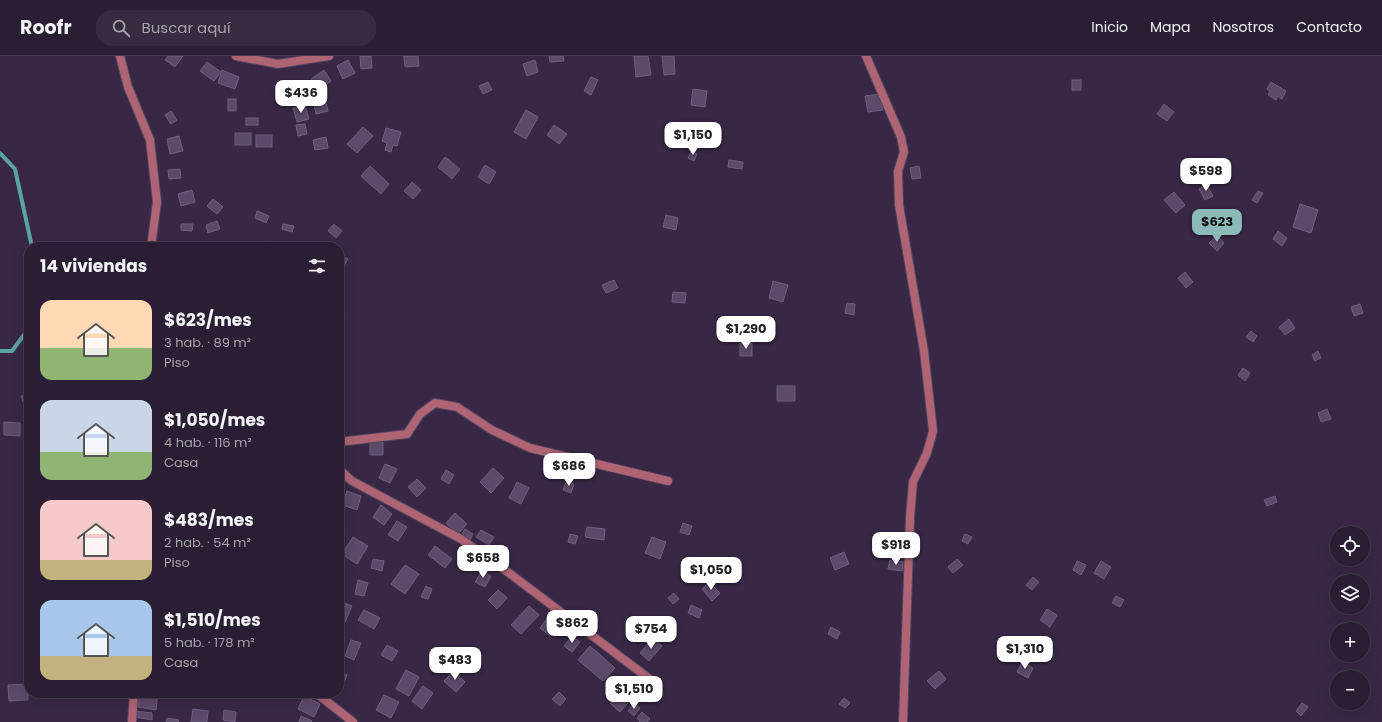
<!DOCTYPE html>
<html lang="es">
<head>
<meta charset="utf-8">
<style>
	:root { --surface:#2a1e34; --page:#362b40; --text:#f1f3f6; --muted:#a5a2ac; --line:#463c4f; --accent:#8bbbb9 }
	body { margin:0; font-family:Poppins,sans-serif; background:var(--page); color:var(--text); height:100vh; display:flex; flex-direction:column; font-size:15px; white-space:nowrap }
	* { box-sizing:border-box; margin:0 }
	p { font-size:13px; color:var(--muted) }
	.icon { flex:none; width:22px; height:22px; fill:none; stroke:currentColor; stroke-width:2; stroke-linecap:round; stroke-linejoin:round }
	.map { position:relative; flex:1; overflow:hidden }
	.sheet { position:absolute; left:24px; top:186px; width:320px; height:456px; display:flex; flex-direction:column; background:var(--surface); border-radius:16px; box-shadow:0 4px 16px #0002,0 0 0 1px var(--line) }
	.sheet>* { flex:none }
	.fabs { position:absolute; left:1330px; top:470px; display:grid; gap:8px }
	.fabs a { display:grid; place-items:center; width:40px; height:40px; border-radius:50%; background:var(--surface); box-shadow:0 4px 16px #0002,0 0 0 1px var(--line); font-size:20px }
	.price { position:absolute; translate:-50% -34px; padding:0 9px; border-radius:8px; background:#fff; color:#222; font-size:13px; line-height:26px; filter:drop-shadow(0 1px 2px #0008) }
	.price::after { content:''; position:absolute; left:50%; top:24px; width:12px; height:9px; margin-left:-6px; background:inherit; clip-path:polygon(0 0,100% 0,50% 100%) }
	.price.selected { background:var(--accent); color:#111 }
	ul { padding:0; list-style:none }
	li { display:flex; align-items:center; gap:12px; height:100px; padding:0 16px }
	li span { display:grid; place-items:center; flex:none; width:112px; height:80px; border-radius:12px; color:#555 }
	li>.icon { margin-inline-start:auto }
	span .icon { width:48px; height:48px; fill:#fffc; stroke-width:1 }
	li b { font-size:17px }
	h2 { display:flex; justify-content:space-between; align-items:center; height:48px; padding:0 16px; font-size:17px }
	header { display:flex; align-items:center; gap:24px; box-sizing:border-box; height:56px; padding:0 20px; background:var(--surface); border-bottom:1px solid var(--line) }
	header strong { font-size:19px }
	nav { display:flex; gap:22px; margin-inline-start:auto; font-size:14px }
	.search { width:280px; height:36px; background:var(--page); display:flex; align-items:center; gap:10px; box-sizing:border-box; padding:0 14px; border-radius:16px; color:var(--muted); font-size:15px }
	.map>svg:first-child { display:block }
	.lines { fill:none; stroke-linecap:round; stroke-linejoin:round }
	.stream { stroke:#5aa2a3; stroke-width:4 }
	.building { fill:#5b4a6a; stroke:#6f5e7f }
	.street-casing { stroke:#52435f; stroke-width:10 }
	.street { stroke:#ae6472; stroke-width:8 }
</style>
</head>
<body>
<header>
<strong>Roofr</strong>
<div class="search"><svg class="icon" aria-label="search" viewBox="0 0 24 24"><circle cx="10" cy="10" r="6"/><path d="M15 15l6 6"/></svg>Buscar aquí</div>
<nav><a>Inicio</a><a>Mapa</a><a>Nosotros</a><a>Contacto</a></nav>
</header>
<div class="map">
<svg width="1382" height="666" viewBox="0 0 1382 666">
	<rect width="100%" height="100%" fill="#382846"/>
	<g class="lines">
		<g class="stream">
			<polyline points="0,97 15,113 32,191"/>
			<polyline points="0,295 12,295 29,272"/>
		</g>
	</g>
	<g class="building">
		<polygon points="168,0 183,0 175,11 165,4"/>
		<polygon points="360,0 371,0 372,12 361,13"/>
		<polygon points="404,0 418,0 419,10 405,11"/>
		<polygon points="549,0 563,0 564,5 550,6"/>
		<polygon points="634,0 648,0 651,19 636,21"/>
		<polygon points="662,0 674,0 675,18 664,19"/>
		<polygon points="348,4 355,17 343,23 337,10"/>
		<polygon points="535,4 538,16 527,20 523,8"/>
		<polygon points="207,6 221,16 214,25 200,15"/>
		<polygon points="222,14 239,21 235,33 218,27"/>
		<polygon points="324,14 331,25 318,34 311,23"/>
		<polygon points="591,21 598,24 591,39 584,35"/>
		<rect x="1072" y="24" width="9" height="10"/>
		<polygon points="488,26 492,34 483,38 479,30"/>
		<polygon points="1271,26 1286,35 1282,43 1278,40 1276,44 1268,39 1270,35 1267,33"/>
		<polygon points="693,33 707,35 705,51 691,49"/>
		<polygon points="880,38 883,54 868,56 865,40"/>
		<polygon points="325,42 328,55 316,58 313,45"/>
		<rect x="228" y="43" width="8" height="12"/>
		<polygon points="1164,48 1174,56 1167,65 1157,58"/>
		<polygon points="305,49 309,63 297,66 293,52"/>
		<polygon points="526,54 538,61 526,83 514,76"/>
		<polygon points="171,55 177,64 171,68 165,59"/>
		<rect x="246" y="62" width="12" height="7"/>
		<polygon points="305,68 307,78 298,80 296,69"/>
		<polygon points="554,69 567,78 559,88 547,79"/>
		<polygon points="363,71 373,80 357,97 347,88"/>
		<polygon points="386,72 401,76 397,90 393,89 391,96 385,94 387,87 382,85"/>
		<rect x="235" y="77" width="16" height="12"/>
		<rect x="256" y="79" width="16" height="12"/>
		<polygon points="179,80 183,95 170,98 167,83"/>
		<polygon points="326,81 328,92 315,94 313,84"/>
		<polygon points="691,96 697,98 694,105 688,102"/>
		<polygon points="445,101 460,113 452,123 438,111"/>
		<polygon points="729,104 743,106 742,113 728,111"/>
		<polygon points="485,109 496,116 489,128 478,121"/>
		<polygon points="370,110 389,128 381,138 361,120"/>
		<polygon points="919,110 921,122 912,123 910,112"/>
		<polygon points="180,113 181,122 169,123 168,114"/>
		<polygon points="412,126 421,134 413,143 404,135"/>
		<polygon points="1207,129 1213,140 1205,144 1199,133"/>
		<polygon points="192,134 195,146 181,150 178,138"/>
		<polygon points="1258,135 1263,137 1257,147 1252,144"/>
		<polygon points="1174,136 1185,149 1176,157 1164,144"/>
		<polygon points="213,143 223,151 217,158 207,150"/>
		<polygon points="1300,148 1318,154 1311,177 1293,171"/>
		<polygon points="257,155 269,160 266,167 255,162"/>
		<polygon points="666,159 678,162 676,174 663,171"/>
		<polygon points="217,165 220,173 208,177 206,169"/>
		<polygon points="181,168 193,168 192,175 181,174"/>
		<polygon points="283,168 294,170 292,176 282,173"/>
		<polygon points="334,168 342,175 336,182 328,175"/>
		<polygon points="1278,175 1287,182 1282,190 1273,183"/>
		<polygon points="1217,179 1224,187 1217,195 1209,187"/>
		<polygon points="266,185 275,189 274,191 264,191"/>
		<polygon points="172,186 185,187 185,191 171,191"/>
		<polygon points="339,198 348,203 344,210 339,207"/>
		<polygon points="1185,216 1193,226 1186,232 1178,222"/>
		<polygon points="614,224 618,232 606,237 602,229"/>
		<polygon points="773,225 788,229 783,246 769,242"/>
		<polygon points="673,236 686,237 685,247 672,246"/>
		<polygon points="847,247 855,248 854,259 845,257"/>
		<polygon points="1360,248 1363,257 1354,260 1351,251"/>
		<polygon points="339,255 345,259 340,265 339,265"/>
		<polygon points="1289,263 1295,272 1285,279 1279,271"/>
		<polygon points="1251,275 1257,280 1253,286 1246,281"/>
		<rect x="740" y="287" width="12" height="13"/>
		<polygon points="1318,295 1321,302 1315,305 1312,299"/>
		<polygon points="1243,312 1250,317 1245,325 1238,319"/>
		<rect x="777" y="330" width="18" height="15"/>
		<polygon points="29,338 29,353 26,354 21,340"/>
		<polygon points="1327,353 1331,363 1321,366 1318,357"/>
		<polygon points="4,366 20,367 20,380 4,379"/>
		<polygon points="370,384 383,385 383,399 370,399"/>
		<polygon points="385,408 397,413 390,427 379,422"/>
		<polygon points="493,412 504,422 491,437 480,426"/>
		<polygon points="446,414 454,419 449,428 441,423"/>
		<polygon points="417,423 426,432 417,441 408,431"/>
		<polygon points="517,426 529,432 521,448 509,442"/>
		<polygon points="566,426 574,428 571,437 563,434"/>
		<polygon points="347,435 361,440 357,454 342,449"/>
		<polygon points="1275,440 1277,446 1267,450 1264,444"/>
		<polygon points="381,449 392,458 384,469 373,461"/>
		<polygon points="455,457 467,468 458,478 446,467"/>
		<polygon points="397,465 407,471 398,485 388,479"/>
		<polygon points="683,467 692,470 689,479 680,476"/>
		<polygon points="587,471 605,473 604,484 585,481"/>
		<polygon points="465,473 473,478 470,484 462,478"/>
		<polygon points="481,474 494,481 489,489 476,481"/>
		<polygon points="339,475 345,478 340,487 339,487"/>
		<polygon points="570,478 578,480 575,488 568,486"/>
		<polygon points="965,478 972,481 968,488 962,485"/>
		<polygon points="353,481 368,490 357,508 342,498"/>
		<polygon points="652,481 666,486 660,503 645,497"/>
		<polygon points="435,490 452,503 445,512 428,499"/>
		<polygon points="844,496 849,508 835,514 830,502"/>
		<polygon points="373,503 384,505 382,515 371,512"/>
		<polygon points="957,503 963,509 953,517 948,511"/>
		<polygon points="890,504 903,506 902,515 888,513"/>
		<polygon points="1077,505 1086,509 1081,519 1073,514"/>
		<polygon points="1101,505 1111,511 1104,523 1094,517"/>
		<polygon points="405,509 419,518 405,538 391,528"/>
		<polygon points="482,515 491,520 485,531 475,526"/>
		<polygon points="1033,521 1039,526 1032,534 1026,529"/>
		<polygon points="358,524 368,527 364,540 355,538"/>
		<polygon points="709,526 720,537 712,545 702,533"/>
		<polygon points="426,530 432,533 428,543 421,541"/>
		<polygon points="498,534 507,542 497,553 488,544"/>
		<polygon points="674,537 679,543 673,548 668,542"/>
		<polygon points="1116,540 1124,544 1120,551 1112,547"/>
		<polygon points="339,545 352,550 345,566 339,564"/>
		<polygon points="691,549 702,554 699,562 688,557"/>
		<polygon points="529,550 539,559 521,578 511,569"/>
		<polygon points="1047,553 1057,559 1050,571 1040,564"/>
		<polygon points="364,554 380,562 374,573 358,564"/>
		<polygon points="549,560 558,568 549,579 540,572"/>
		<polygon points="637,566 646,573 636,585 628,578"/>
		<polygon points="831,571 840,576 837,583 828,578"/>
		<polygon points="572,580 580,586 572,596 564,590"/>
		<polygon points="653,582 662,590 649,605 640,597"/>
		<polygon points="351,584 361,587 354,604 345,600"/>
		<polygon points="387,589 398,595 392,605 381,599"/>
		<polygon points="590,590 615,612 603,625 578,604"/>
		<polygon points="1022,606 1033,612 1028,622 1017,616"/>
		<polygon points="406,614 419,621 409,640 396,633"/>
		<polygon points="454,615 465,626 456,636 444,625"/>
		<polygon points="939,615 946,623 935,633 927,625"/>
		<polygon points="339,616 347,619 342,632 339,631"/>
		<polygon points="27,628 28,644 9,645 8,629"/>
		<polygon points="423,630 433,637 422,653 412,645"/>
		<polygon points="623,633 633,641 620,656 610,647"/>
		<polygon points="559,636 566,643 560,650 552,643"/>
		<polygon points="140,637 158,637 156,654 138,651"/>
		<polygon points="384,639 399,646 391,662 376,654"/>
		<polygon points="304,640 320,648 314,661 298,653"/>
		<polygon points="844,642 850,647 845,652 839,648"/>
		<polygon points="634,647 640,652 634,660 628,655"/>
		<polygon points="1302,647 1308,651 1301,660 1296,655"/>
		<polygon points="193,653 208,655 207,666 191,666"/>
		<polygon points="224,654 236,656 235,666 223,664"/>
		<polygon points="136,655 152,657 152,664 135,661"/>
		<polygon points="642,656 650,663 647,666 640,666 637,662"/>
		<polygon points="301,660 312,665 311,666 299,666"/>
		<polygon points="167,662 179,664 178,666 166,666"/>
	</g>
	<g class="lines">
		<g class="street-casing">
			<g id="street">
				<polyline points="120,0 128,31 150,84 157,146 151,191"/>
				<polyline points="236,0 278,8 329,0"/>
				<polyline points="866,0 901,81 904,96 898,115 899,149 924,295 933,375 927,397 913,426 910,462 903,666"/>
				<polyline points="339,386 407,378 420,358 435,347 457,351 492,374 530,392 668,425"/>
				<polyline points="339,413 352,425 461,483 509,517 651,624"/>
				<polyline points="316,637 353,666"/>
				<polyline points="132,666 134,637"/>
			</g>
		</g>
		<use href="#street" class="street"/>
	</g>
</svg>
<div class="fabs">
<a><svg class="icon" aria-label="locate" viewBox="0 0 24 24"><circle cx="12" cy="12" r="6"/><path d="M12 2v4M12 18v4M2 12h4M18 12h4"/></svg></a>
<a><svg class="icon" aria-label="layers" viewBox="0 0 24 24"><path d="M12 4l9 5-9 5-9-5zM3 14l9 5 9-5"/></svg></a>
<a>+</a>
<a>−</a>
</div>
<b class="price" style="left:301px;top:58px">$436</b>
<b class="price" style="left:693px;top:100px">$1,150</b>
<b class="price" style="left:1206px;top:136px">$598</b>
<b class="price selected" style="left:1217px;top:187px">$623</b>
<b class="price" style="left:746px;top:294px">$1,290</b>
<b class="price" style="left:569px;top:431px">$686</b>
<b class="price" style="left:896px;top:510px">$918</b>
<b class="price" style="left:483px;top:523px">$658</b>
<b class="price" style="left:711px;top:535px">$1,050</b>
<b class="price" style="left:572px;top:588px">$862</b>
<b class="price" style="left:651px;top:594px">$754</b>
<b class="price" style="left:1025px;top:614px">$1,310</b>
<b class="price" style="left:455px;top:625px">$483</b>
<b class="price" style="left:634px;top:654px">$1,510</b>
<section class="sheet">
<h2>14 viviendas<svg class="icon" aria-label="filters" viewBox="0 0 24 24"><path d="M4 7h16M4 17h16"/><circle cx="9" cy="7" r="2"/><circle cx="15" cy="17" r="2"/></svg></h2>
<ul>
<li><span style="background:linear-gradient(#ffd9b3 60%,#8fb573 0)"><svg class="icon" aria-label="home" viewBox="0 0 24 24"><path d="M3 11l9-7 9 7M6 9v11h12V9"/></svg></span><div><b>$623/mes</b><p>3 hab. · 89 m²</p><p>Piso</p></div></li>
<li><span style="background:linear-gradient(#c9d6e8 65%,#8fb573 0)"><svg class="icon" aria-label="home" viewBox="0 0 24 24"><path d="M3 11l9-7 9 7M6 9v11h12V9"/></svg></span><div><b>$1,050/mes</b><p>4 hab. · 116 m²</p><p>Casa</p></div></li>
<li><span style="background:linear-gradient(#f6c9c9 75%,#c2b280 0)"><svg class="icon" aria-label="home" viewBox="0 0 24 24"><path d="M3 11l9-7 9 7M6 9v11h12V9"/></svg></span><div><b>$483/mes</b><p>2 hab. · 54 m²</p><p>Piso</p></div></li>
<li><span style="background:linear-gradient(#a9c7e8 70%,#c2b280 0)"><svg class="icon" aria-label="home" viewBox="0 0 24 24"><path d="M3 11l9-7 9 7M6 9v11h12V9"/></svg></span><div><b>$1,510/mes</b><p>5 hab. · 178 m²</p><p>Casa</p></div></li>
</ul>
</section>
</div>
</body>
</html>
